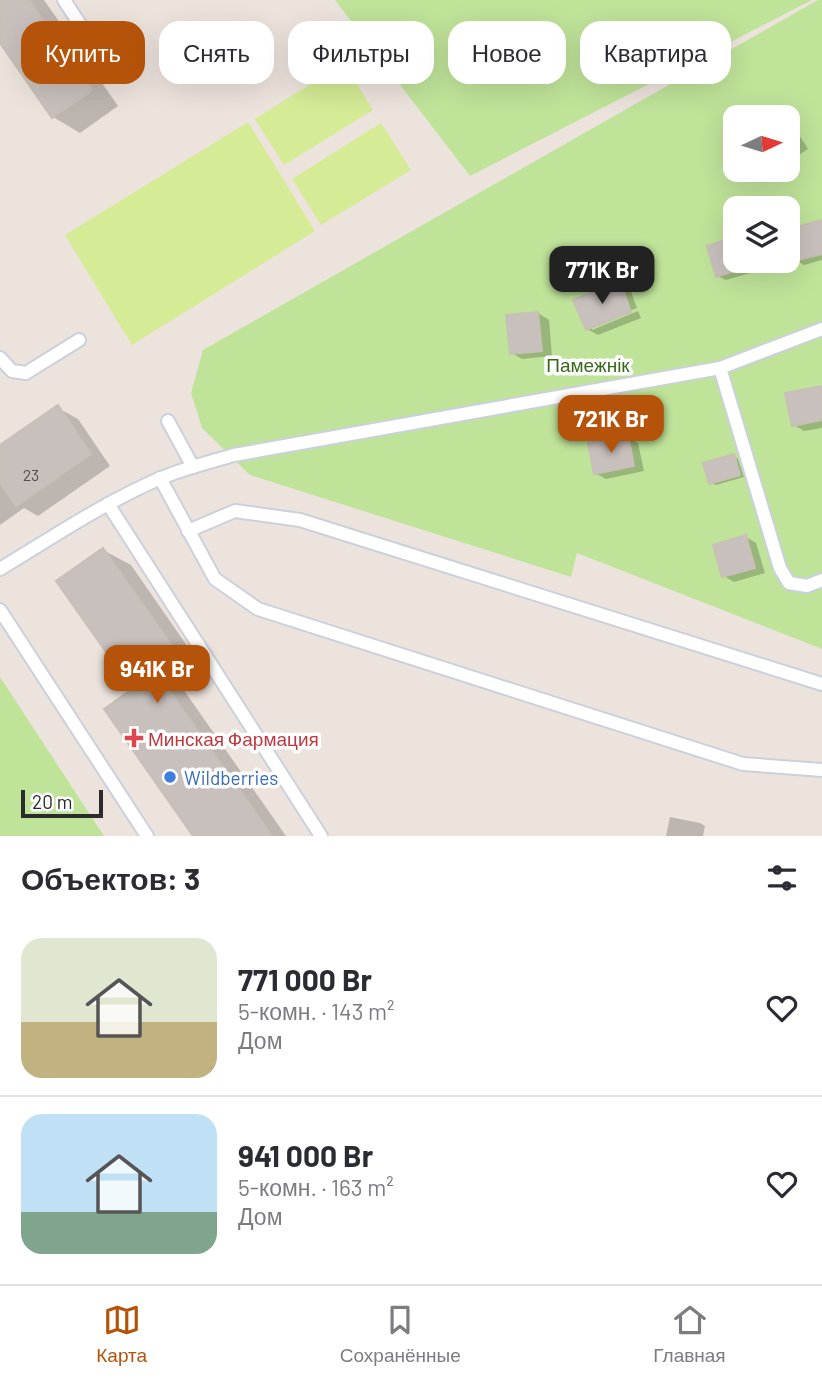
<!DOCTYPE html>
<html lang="ru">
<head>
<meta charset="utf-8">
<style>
	:root { --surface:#fff; --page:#f7f7f7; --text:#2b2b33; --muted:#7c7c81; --line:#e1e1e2; --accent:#b45309 }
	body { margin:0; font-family:Barlow,sans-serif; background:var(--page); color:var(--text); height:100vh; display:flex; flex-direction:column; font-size:26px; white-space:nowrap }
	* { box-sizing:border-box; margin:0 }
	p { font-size:23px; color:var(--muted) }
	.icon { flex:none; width:38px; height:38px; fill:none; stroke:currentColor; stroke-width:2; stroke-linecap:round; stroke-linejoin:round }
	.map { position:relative; height:836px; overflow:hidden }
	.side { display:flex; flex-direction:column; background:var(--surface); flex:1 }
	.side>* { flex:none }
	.banner { position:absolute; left:21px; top:21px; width:780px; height:63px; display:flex; gap:14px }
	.needle { width:46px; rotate:86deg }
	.controls { position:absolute; left:723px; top:105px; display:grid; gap:14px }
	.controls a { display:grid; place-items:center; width:77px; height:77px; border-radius:14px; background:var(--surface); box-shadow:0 7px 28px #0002; font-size:35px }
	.scale { position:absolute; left:21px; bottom:18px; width:82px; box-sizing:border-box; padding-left:7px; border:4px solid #2b2b2b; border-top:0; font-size:19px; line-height:24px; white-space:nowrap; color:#2b2b2b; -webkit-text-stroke:5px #fff; paint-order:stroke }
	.price { position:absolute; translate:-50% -60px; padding:0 16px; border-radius:14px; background:var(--accent); color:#fff; font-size:23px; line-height:46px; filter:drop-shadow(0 2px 4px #0008) }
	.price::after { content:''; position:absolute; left:50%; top:42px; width:21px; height:16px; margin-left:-10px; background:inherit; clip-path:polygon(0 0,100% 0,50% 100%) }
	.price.active { background:#222; color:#fff }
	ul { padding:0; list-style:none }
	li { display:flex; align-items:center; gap:21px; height:175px; padding:0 21px }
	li+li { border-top:2px solid var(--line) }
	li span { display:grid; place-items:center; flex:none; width:196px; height:140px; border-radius:21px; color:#555 }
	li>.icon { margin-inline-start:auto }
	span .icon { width:84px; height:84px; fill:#fffc; stroke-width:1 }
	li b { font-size:30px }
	h2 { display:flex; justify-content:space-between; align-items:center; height:84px; padding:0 21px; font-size:30px }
	.chip { padding:0 24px; border-radius:21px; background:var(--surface); box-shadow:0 7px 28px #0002; font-size:24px; line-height:63px }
	.chip.active { background:var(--accent); color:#fff }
	.tab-bar { display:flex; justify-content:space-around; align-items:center; height:98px; border-top:2px solid var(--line); background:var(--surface); font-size:19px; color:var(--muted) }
	.tab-bar a { display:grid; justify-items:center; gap:4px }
	.tab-bar .active { color:var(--accent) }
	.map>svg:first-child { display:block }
	.green { fill:#bfe399; fill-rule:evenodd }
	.pitch { fill:#d5eb95 }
	.shadow { fill:#0003 }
	.building { fill:#c8c0bc; stroke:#c8bfb6; stroke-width:2 }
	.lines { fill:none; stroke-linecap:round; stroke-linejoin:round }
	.service-casing { stroke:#cbd1dc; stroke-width:16 }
	.service { stroke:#fff; stroke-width:12 }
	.health-dot { fill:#e0444e; stroke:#fff; stroke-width:2.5 }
	.shop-dot { fill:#3f7fe0; stroke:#fff; stroke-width:2.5 }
	.labels { text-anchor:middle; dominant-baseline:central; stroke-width:7; stroke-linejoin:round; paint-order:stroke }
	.number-label { font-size:16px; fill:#52504f }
	.park-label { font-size:19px; fill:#38681a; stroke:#fff }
	.health-label { font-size:19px; fill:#be3a42; stroke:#fff; text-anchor:start }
	.shop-label { font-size:19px; fill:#366cbe; stroke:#fff; text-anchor:start }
</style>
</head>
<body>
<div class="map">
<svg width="822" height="836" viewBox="0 0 822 836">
	<rect width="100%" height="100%" fill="#ede3dd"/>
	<g class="green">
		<polygon points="335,0 812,0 470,176"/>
		<path d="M818 0H822V649L577 553 571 577 250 475 202 428 191 393 203 350ZM735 117H788V170H735ZM735 208H788V261H735Z"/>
		<polygon points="0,677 104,836 0,836"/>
	</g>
	<g class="pitch">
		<polygon points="344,63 373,110 284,165 255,119"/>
		<polygon points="248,122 315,231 132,345 65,235"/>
		<polygon points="381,123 411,170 321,225 292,179"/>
	</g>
	<g class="shadow">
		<polygon points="0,0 44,0 118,106 80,133 53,117 0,40"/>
		<polygon points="788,119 791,122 808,149 788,162"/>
		<polygon points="753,170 775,170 764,176"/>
		<polygon points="822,222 822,260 804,265 795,260 726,280 717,276 735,239 735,261 788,261 788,230"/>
		<polygon points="619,283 630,289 637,308 592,326 592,330 638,311 641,318 598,335 587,329"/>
		<polygon points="538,313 549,320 552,356 522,359 512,353"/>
		<polygon points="822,388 822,428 804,431 794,425"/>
		<polygon points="58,408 78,419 110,466 38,516 24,508 0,525 0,447"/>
		<polygon points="627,437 638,443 644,471 606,479 595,473"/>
		<polygon points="734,456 738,459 744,477 716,485 711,483"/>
		<polygon points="746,537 756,543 765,573 734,582 724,576"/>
		<polygon points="103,550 131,565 206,673 183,689 286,836 195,836 135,690"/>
		<polygon points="670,817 700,823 705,826 703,836 666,836"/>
	</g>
	<g class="building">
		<polygon points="0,0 29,0 92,90 52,118 0,43"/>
		<polygon points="822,220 822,254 794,261 788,229"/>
		<polygon points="735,237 735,271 716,277 707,246"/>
		<polygon points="620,281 631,312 586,330 573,300"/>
		<polygon points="538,312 542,351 510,354 506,315"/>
		<polygon points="822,386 822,420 792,426 785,393"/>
		<polygon points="58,405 91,454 16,506 0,483 0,445"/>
		<polygon points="628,435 634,466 594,474 588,443"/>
		<polygon points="734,454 740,475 709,484 703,463"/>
		<polygon points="746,535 755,568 722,577 713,545"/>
		<polygon points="103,548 180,657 157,673 272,836 193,836 104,709 132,689 56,581"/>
	</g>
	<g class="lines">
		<g class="service-casing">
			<g id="service">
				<polyline points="64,0 113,75"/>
				<polyline points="0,358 12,371 26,373 79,340"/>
				<polyline points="720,368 780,568 789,583 807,586 822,580"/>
				<polyline points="168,421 193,467"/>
				<polyline points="160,478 215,579 258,609 743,764 822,770"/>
				<polyline points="108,504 321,836"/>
				<polyline points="188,531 235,511 300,520 822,684"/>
				<path d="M0 569C53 537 105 502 161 478 185 468 209 462 234 455L720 368 822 329"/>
				<polyline points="0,610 147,836"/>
			</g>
		</g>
		<use href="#service" class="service"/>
	</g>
	<path class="health-dot" d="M130.5 727.5h7v7h7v7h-7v7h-7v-7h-7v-7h7z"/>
	<circle class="shop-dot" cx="170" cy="777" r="7"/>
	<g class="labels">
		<g class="number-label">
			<text x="31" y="474">23</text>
		</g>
		<g class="park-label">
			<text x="588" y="364">Памежнік</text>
		</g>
		<g class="health-label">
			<text x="148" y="738">Минская Фармация</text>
		</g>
		<g class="shop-label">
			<text x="184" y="777">Wildberries</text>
		</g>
	</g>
</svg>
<div class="controls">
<a><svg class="needle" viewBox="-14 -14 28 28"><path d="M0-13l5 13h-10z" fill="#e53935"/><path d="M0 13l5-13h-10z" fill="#7c7c81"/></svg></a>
<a><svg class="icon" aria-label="layers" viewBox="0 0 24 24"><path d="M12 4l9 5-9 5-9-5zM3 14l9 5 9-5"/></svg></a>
</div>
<div class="scale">20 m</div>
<b class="price active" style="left:602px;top:306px">771K Br</b>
<b class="price" style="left:611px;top:455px">721K Br</b>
<b class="price" style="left:157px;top:705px">941K Br</b>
<div class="banner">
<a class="chip active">Купить</a>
<a class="chip">Снять</a>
<a class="chip">Фильтры</a>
<a class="chip">Новое</a>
<a class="chip">Квартира</a>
</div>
</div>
<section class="side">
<h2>Объектов: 3<svg class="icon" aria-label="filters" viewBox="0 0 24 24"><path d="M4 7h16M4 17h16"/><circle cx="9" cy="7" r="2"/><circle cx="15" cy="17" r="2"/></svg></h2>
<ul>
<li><span style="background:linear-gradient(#dfe7d0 60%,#c2b280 0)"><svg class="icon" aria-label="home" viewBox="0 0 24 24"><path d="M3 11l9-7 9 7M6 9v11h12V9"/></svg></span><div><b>771 000 Br</b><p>5-комн. · 143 m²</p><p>Дом</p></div><svg class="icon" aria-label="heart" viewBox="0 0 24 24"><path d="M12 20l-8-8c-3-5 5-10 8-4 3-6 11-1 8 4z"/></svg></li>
<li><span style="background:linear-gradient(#bfe0f5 70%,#7fa58c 0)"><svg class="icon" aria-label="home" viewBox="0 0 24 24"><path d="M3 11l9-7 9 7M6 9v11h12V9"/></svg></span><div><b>941 000 Br</b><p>5-комн. · 163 m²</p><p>Дом</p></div><svg class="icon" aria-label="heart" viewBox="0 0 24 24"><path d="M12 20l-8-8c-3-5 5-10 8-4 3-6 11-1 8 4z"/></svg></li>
</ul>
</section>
<nav class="tab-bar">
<a class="active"><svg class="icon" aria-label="map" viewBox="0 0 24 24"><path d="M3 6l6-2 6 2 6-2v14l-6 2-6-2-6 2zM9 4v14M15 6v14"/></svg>Карта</a>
<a><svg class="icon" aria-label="saved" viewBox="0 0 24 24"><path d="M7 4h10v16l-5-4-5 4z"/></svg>Сохранённые</a>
<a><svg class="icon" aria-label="home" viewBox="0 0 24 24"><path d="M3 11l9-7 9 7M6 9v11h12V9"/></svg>Главная</a>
</nav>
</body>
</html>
